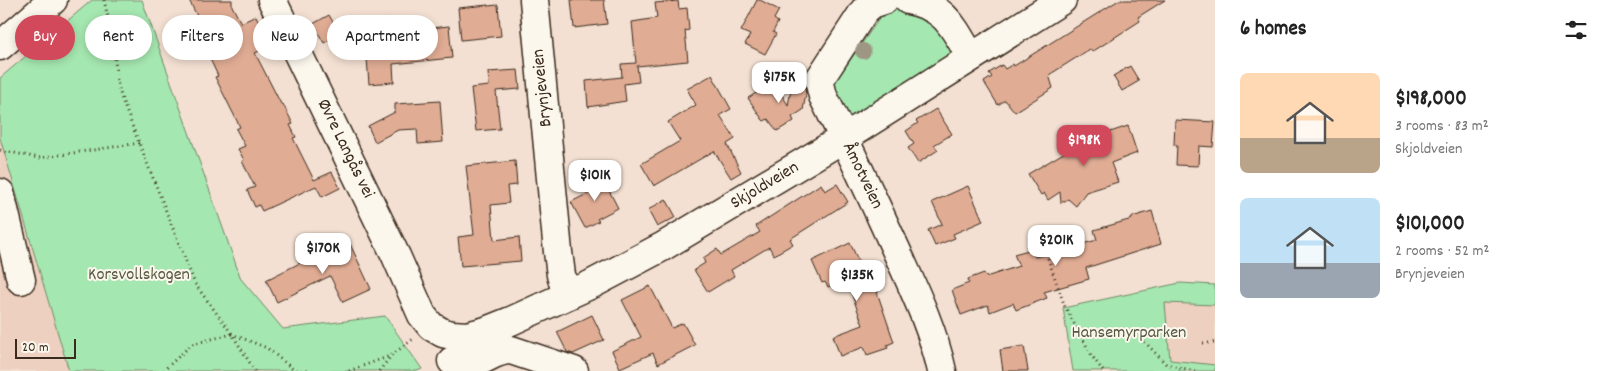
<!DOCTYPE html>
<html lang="en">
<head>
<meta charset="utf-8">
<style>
	:root { --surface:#fff; --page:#f6f6f6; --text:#222; --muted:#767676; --accent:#d1495b }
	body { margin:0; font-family:Dekko,sans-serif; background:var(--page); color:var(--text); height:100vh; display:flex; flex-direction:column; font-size:19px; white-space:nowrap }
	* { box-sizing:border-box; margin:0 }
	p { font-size:16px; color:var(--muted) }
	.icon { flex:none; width:28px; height:28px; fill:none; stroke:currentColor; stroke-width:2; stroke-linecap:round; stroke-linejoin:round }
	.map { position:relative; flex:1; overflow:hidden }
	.sheet { display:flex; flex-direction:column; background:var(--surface); width:400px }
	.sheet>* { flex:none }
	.top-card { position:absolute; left:15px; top:15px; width:475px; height:45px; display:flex; gap:10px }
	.scale { position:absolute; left:15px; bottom:12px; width:61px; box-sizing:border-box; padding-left:5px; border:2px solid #3b2a1e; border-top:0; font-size:14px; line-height:18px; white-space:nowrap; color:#3b2a1e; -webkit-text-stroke:4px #fbf7ec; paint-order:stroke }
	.price { position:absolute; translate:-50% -42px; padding:0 11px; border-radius:10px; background:#fff; color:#222; font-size:16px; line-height:32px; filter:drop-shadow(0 1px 2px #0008) }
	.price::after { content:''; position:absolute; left:50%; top:30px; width:15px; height:11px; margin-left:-8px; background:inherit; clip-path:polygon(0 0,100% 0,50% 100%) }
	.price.on { background:var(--accent); color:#fff }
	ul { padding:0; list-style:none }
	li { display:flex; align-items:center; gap:15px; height:125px; padding:0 25px }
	li span { display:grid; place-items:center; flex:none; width:140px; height:100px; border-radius:8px; color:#555 }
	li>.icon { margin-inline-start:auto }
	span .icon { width:60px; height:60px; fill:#fffc; stroke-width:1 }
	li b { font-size:21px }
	h2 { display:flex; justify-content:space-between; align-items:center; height:60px; padding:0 25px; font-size:21px }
	.tag { padding:0 18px; border-radius:22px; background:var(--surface); box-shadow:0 2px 8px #0003; font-size:18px; line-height:45px }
	.tag.on { background:var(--accent); color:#fff }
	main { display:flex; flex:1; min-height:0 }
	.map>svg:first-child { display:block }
	.built { fill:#edd0bf }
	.green { fill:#a5e7b0; stroke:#708867 }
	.building { fill:#e0ac94; stroke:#3b2a1e }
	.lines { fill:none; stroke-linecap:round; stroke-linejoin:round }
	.minor-casing { stroke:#3b2a1e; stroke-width:31 }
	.path { stroke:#3b2a1e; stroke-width:3; stroke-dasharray:1 4; stroke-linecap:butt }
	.minor { stroke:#fbf7ec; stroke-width:28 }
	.tree { fill:#9d9683 }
	.labels { text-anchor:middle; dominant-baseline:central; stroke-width:4; stroke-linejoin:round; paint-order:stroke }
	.street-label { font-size:18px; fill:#3b2a1e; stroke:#fbf7ec }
	.park-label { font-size:18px; fill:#565942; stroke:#fbf7ec }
</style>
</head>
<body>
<main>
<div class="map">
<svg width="1215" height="371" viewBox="0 0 1215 371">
	<rect width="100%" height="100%" fill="#f3e0d2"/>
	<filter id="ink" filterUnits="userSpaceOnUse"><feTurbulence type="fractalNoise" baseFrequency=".02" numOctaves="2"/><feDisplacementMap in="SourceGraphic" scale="10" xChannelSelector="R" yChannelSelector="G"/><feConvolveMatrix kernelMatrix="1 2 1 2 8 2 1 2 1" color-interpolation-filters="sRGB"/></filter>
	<g filter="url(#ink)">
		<g class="built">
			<polygon points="0,138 12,182 69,371 0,371"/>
			<polygon points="1164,302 1215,305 1215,366 1170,360"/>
		</g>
		<g class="green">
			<polygon points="92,0 142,0 241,279 283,329 385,316 422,369 417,371 69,371 0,138 0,78"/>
			<polygon points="904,4 929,12 957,48 949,58 848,121 832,86 886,9"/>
			<polygon points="1180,283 1215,285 1215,305 1165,303 1170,360 1215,365 1215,371 1073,371 1063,308"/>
		</g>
		<g class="building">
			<polygon points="189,0 232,0 232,6 241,23 256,16 266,36 259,39 264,49 255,53 281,104 283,104 293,124 290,125 296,137 293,138 314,180 332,172 340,188 322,197 316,186 262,211 259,205 255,207 247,190 255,187 242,161 244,160 238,149 245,146 236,129 240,127 215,77 218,76 195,27 199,25 197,21 199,20"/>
			<polygon points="571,0 604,0 607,24 574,28"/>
			<polygon points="757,0 760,0 779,10 774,19 778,22 773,32 776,34 765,54 745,44 750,35 741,31"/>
			<polygon points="1119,0 1165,0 1138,17 1140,21 1092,52 1090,49 1049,75 1053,88 1015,112 1005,100 998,105 984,82 992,77 989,73 1002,65 1005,69 1013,64 1014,66"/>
			<polygon points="678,1 679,9 687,8 689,30 685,31 688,61 637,66 639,82 624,84 626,101 588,107 586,81 622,77 621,64 636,63 632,22 657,18 655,3"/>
			<polygon points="488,5 488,6 498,5 501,36 461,40 458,8"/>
			<polygon points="329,15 340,34 324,43 313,24"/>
			<polygon points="393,19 394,32 449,26 452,58 393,64 394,82 369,84 364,21"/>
			<polygon points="1130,66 1139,81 1122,91 1113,76"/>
			<polygon points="518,70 520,89 496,91 500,129 476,131 471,88 489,86 488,72"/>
			<polygon points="712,75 731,109 720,115 735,139 727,144 741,172 731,178 714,151 654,186 641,164 680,141 668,122 696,105 687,89"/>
			<polygon points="793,80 804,83 806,94 803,110 792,117 794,121 777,131 768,119 764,121 762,119 748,98 774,82 788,105"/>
			<polygon points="440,101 443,142 418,144 417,129 398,130 375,142 368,126 395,112 395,104"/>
			<polygon points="936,109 952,134 934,145 938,150 918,163 908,148 914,144 906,131 918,123 916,121"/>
			<polygon points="1175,120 1215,122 1213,147 1199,146 1198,166 1176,165 1177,145 1174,145"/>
			<polygon points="1128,126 1137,153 1111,163 1118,182 1086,192 1076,206 1068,199 1061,203 1060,192 1048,200 1044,193 1041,195 1028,174 1084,141"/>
			<polygon points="515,161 517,185 507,186 509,203 491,205 494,240 519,237 521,261 461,266 458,237 474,235 466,166"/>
			<polygon points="600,173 618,208 597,219 599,221 585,228 571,202 591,192 585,181"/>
			<polygon points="821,184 825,191 837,184 848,202 790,239 793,244 774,255 769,247 731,270 734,276 708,292 694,270 705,263 703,258 717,249 721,255 760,232 756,226"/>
			<polygon points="968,186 983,221 953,234 955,238 935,246 928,230 942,224 932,202"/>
			<polygon points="666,199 676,217 657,227 648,210"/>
			<polygon points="1152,211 1161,244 1086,268 1089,279 1044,292 1047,298 1016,310 1013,303 990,312 988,305 961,315 952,290 969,283 968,279 984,273 986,277 1019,266 1014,254 1032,249 1035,257 1097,240 1094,230 1132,219 1132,217"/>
			<polygon points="850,243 865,275 870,272 879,291 877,292 894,342 887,345 888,348 867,355 864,347 840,356 833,336 863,325 846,279 828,287 825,282 822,283 812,261"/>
			<polygon points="350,244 371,289 343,302 330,276 277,302 266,280 328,249 330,254"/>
			<polygon points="650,286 672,328 683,323 695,345 658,364 653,353 620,368 612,351 641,337 622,300"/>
			<polygon points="592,315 604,340 573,354 567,352 557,332"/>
			<polygon points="1024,346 1028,371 1003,371 1000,350"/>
		</g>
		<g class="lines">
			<g class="minor-casing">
				<g id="minor">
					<polyline points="272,0 396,256 422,315 431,326 443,333 452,335 467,336 486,331 511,321 592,284 662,247 844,138 1062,0"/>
					<polyline points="534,0 558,252 561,275 567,295"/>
					<path d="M884 0 872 4 864 11 819 80 823 96C849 148 874 201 898 254 915 292 933 330 942 371"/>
					<path d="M908 0C946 7 953 27 971 57"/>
					<polyline points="0,46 53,0"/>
					<polyline points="0,193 21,280"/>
					<path d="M452 361C460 363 468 364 476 362 490 358 495 350 511 350L574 371"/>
				</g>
			</g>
			<g class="path">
				<polyline points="104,0 113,39 117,81 122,100 195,284 232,334 255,371"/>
				<polyline points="0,150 39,158 140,143"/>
				<polyline points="1038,230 1065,307 1092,356 1103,371"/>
				<polyline points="1141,338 1166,364 1195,371"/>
				<polyline points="1203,343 1215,343"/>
				<polyline points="163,371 192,344 232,334 267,348 294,370 310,371"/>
				<polyline points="349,371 390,356"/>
				<polyline points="379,371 392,355 413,339"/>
			</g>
			<use href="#minor" class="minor"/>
		</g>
		<circle class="tree" cx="863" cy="51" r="8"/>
	</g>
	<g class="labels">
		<g class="street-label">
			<text transform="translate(543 88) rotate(-96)">Brynjeveien</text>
			<text transform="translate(345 149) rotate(64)">Øvre Langås vei</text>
			<text transform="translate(862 176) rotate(64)">Åmotveien</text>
			<text transform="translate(765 186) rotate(-31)">Skjoldveien</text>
		</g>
		<g class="park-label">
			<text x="139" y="275">Korsvollskogen</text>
			<text x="1129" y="333">Hansemyrparken</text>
		</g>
	</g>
</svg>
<div class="scale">20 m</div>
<b class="price" style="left:779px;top:104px">$175K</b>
<b class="price on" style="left:1084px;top:167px">$198K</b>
<b class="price" style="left:595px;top:202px">$101K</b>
<b class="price" style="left:1056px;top:267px">$201K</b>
<b class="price" style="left:323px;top:275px">$170K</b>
<b class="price" style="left:857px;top:302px">$135K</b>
<div class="top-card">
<a class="tag on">Buy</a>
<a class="tag">Rent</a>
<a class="tag">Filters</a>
<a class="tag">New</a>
<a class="tag">Apartment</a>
</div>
</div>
<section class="sheet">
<h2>6 homes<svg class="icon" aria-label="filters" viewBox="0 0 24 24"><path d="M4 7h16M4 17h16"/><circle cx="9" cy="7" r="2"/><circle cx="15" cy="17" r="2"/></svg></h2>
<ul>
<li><span style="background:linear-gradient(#ffd9b3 65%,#b9a48a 0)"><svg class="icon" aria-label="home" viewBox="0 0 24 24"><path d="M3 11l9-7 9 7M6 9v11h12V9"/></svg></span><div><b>$198,000</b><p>3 rooms · 83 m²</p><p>Skjoldveien</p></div></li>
<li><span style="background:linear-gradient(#bfe0f5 65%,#9aa5b1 0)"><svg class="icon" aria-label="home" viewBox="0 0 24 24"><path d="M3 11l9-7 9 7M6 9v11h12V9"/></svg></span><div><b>$101,000</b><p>2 rooms · 52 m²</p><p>Brynjeveien</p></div></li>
</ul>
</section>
</main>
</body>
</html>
